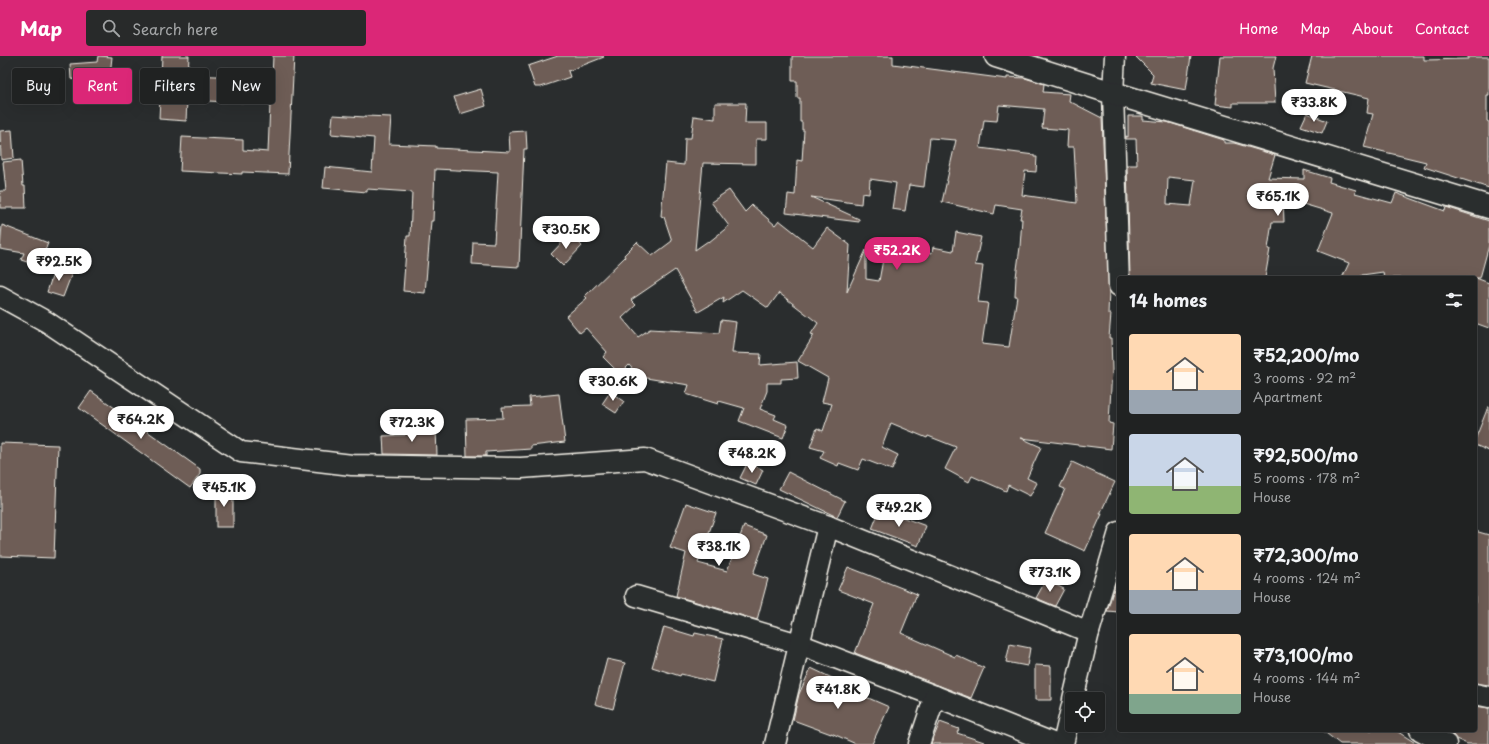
<!DOCTYPE html>
<html lang="en">
<head>
<meta charset="utf-8">
<style>
	:root { --surface:#202222; --page:#282a2a; --text:#f1f3f6; --muted:#a2a4a5; --line:#3d3f40; --accent:#db2777 }
	body { margin:0; font-family:"Playpen Sans",sans-serif; background:var(--page); color:var(--text); height:100vh; display:flex; flex-direction:column; font-size:15px; white-space:nowrap }
	* { box-sizing:border-box; margin:0 }
	p { font-size:13px; color:var(--muted) }
	.icon { flex:none; width:22px; height:22px; fill:none; stroke:currentColor; stroke-width:2; stroke-linecap:round; stroke-linejoin:round }
	.map { position:relative; flex:1; overflow:hidden }
	.details { position:absolute; left:1117px; top:220px; width:360px; height:456px; display:flex; flex-direction:column; background:var(--surface); border-radius:4px; box-shadow:0 4px 16px #0002,0 0 0 1px var(--line) }
	.details>* { flex:none }
	.guide { position:absolute; left:12px; top:12px; width:380px; height:36px; display:flex; gap:8px }
	.buttons { position:absolute; left:1065px; top:636px; display:grid; gap:8px }
	.buttons a { display:grid; place-items:center; width:40px; height:40px; border-radius:4px; background:var(--surface); box-shadow:0 4px 16px #0002,0 0 0 1px var(--line); font-size:20px }
	.price { position:absolute; translate:-50% -34px; padding:0 9px; border-radius:14px; background:#fff; color:#222; font-size:13px; line-height:26px; filter:drop-shadow(0 1px 2px #0008) }
	.price::after { content:''; position:absolute; left:50%; top:24px; width:12px; height:9px; margin-left:-6px; background:inherit; clip-path:polygon(0 0,100% 0,50% 100%) }
	.price.on { background:var(--accent); color:#fff }
	ul { padding:0; list-style:none }
	li { display:flex; align-items:center; gap:12px; height:100px; padding:0 12px }
	li span { display:grid; place-items:center; flex:none; width:112px; height:80px; border-radius:4px; color:#555 }
	li>.icon { margin-inline-start:auto }
	span .icon { width:48px; height:48px; fill:#fffc; stroke-width:1 }
	li b { font-size:17px }
	h2 { display:flex; justify-content:space-between; align-items:center; height:48px; padding:0 12px; font-size:17px }
	.tag { padding:0 14px; border-radius:4px; background:var(--surface); box-shadow:0 4px 16px #0002,0 0 0 1px var(--line); font-size:14px; line-height:36px }
	.tag.on { background:var(--accent); color:#fff }
	header { display:flex; align-items:center; gap:24px; box-sizing:border-box; height:56px; padding:0 20px; background:var(--accent); color:#fff }
	header strong { font-size:19px }
	nav { display:flex; gap:22px; margin-inline-start:auto; font-size:14px }
	.search { width:280px; height:36px; background:var(--page); display:flex; align-items:center; gap:10px; box-sizing:border-box; padding:0 14px; border-radius:4px; color:var(--muted); font-size:15px }
	.map>svg:first-child { display:block }
	.building { fill:#6e5d57; stroke:#f4f1e8; fill-rule:evenodd }
	.lines { fill:none; stroke-linecap:round; stroke-linejoin:round }
	.minor-casing { stroke:#f4f1e8; stroke-width:23 }
	.major-casing { stroke:#f4f1e8; stroke-width:25 }
	.minor { stroke:#2a2d2e; stroke-width:20 }
	.major { stroke:#2a2d2e; stroke-width:22 }
</style>
</head>
<body>
<header>
<strong>Map</strong>
<div class="search"><svg class="icon" aria-label="search" viewBox="0 0 24 24"><circle cx="10" cy="10" r="6"/><path d="M15 15l6 6"/></svg>Search here</div>
<nav><a>Home</a><a>Map</a><a>About</a><a>Contact</a></nav>
</header>
<div class="map">
<svg width="1489" height="688" viewBox="0 0 1489 688">
	<rect width="100%" height="100%" fill="#2a2d2e"/>
	<filter id="ink" filterUnits="userSpaceOnUse"><feTurbulence type="fractalNoise" baseFrequency=".025" numOctaves="2"/><feDisplacementMap in="SourceGraphic" scale="8" xChannelSelector="R" yChannelSelector="G"/><feConvolveMatrix kernelMatrix="1 2 1 2 8 2 1 2 1" color-interpolation-filters="sRGB"/></filter>
	<g filter="url(#ink)">
		<g class="building">
			<polygon points="98,0 112,1 109,28 71,23 70,8 97,6"/>
			<polygon points="162,0 189,0 188,19 272,22 273,0 294,0 288,118 242,116 242,118 180,115 182,81 243,84 243,94 268,96 270,48 187,44 186,65 159,63"/>
			<polygon points="558,0 603,0 604,1 568,15 570,21 541,31 535,31 528,10"/>
			<path d="M792 0H893V8L1007 23V21L1025 22 1044 28 1043 36 1070 38 1069 45 1102 62 1109 234 1108 258H1111L1109 282H1111L1112 314 1109 367 1113 368 1111 393 1021 382 1041 391 1027 422 1037 427 1030 440 1008 429 1006 435 972 420 969 426 945 413 956 391 928 380 927 382 891 367 882 391 898 399 892 414 863 403 858 414 839 407 838 410 820 402 824 395 810 391 817 372 823 375 832 348 822 346 828 322 798 305 814 279 811 278 818 267 779 237 768 252 742 234 723 247 724 241 698 256 675 214 631 244 636 249 622 262 638 281 650 273 719 277 721 264 736 266 732 297 761 298 760 309 797 306 798 322 781 323V327H767V335L760 353 776 359 774 363 788 369 783 382 739 365 744 352 719 345 718 348 686 338 689 329 640 321 629 309 620 318 603 301 607 296 586 272 580 277 566 260 587 242 585 240 625 201 624 199 637 186 652 200 672 185 664 161 661 160 666 107 684 109 685 82H691L694 60 715 63V47H746L745 67H767V83H756V108L703 107 695 194 708 185 709 186 729 170 711 146 729 134 745 156 752 149 775 169 779 164 813 191 827 172 850 189 847 236 866 194V223L879 225 886 187 913 198 914 194 932 197 933 191 953 195 956 176 981 181 975 209 983 210 978 246 988 247 982 288 1009 291 1017 240H1015L1016 221 1020 191 1022 163H1020L1022 153 996 149 994 158 942 146 956 84 930 82 924 131 909 129 905 155 892 153 896 127 870 123 869 138 862 137 861 148 811 141 859 163V166L786 157 788 138 795 139 797 104 802 105 804 74H802V66H800V42H797V25H792ZM999 49 1044 53 1042 72 1068 74 1067 91H1074L1077 147 1022 139 1025 115 1036 116 1037 101H1034V99L980 92 984 64 997 65Z"/>
			<polygon points="1135,0 1191,0 1186,34 1151,27 1153,18"/>
			<polygon points="1220,0 1276,0 1273,12 1275,47 1233,47 1233,51 1215,49"/>
			<polygon points="1312,0 1424,0 1424,4 1468,3 1468,1 1489,1 1489,39 1487,39 1487,65 1489,66 1489,132 1424,111 1426,106 1364,91 1373,58 1367,57 1369,42 1305,27"/>
			<polygon points="481,33 486,50 460,58 454,41"/>
			<polygon points="1307,57 1327,65 1322,77 1301,70"/>
			<polygon points="333,59 365,61 365,60 391,61 389,88 436,90 436,92 510,96 509,76 526,75 527,93 524,93 519,211 472,208 473,186 494,187 498,116 435,113 433,165 431,165 425,237 403,235 407,180 410,180 412,136 367,133 367,136 323,132 325,111 372,116 374,82 331,78"/>
			<path d="M1128 60H1143V64L1167 66 1224 84V87H1234L1275 99 1268 122 1304 123V114L1330 122 1329 126 1356 134 1355 137 1392 147 1396 137 1445 155 1446 151 1489 165V189L1480 222H1476L1489 227V272L1475 267V222H1384L1383 216 1362 219 1361 222H1342L1349 207 1318 195 1333 157 1283 142 1284 166H1272L1268 193H1270L1265 222H1130L1127 109H1137L1136 83H1126V80L1128 81ZM1168 121 1195 124 1191 150 1167 148Z"/>
			<polygon points="12,74 14,102 1,104 0,75"/>
			<polygon points="21,104 23,130 25,130 26,152 0,152 0,135 6,135 3,106"/>
			<polygon points="2,169 48,187 39,210 21,204 24,197 0,193"/>
			<polygon points="570,178 582,190 563,210 551,198"/>
			<polygon points="55,212 72,217 63,241 47,236"/>
			<polygon points="91,335 200,413 200,418 190,432 79,352"/>
			<polygon points="610,336 624,345 616,357 602,348"/>
			<polygon points="559,338 565,386 531,390 531,393 486,396 486,400 467,400 466,363 503,362 502,351 530,350 529,341"/>
			<polygon points="1488,351 1489,351 1489,395 1475,389 1475,384"/>
			<polygon points="405,374 436,374 437,399 384,398 383,380 405,379"/>
			<polygon points="0,387 58,389 54,502 0,500"/>
			<polygon points="748,406 763,414 756,429 740,422"/>
			<polygon points="1072,406 1115,426 1100,458 1102,458 1085,495 1045,477 1065,433 1060,431"/>
			<polygon points="788,416 845,445 837,461 779,433"/>
			<rect x="216" y="433" width="17" height="38"/>
			<polygon points="686,447 716,457 698,507 727,515 744,470 767,479 753,518 768,523 757,564 676,540 686,497 670,492"/>
			<polygon points="880,453 926,470 918,490 872,473"/>
			<polygon points="1475,475 1489,479 1489,629 1475,627"/>
			<polygon points="848,511 917,538 901,577 955,601 956,599 984,612 971,642 855,597 874,548 838,534"/>
			<polygon points="1119,516 1119,556 1107,555"/>
			<polygon points="1046,524 1064,533 1055,550 1036,542"/>
			<polygon points="664,571 694,580 695,577 723,583 713,626 681,618 680,620 652,611"/>
			<polygon points="1010,588 1030,592 1027,610 1006,606"/>
			<polygon points="607,603 625,607 613,653 595,648"/>
			<polygon points="1035,609 1051,610 1051,644 1035,644"/>
			<polygon points="811,612 851,631 850,634 889,651 872,688 856,688 831,677 831,678 793,664 799,638"/>
			<polygon points="1475,650 1489,652 1489,688 1467,688 1456,683 1452,678 1444,674 1475,674"/>
			<polygon points="940,666 959,673 957,677 984,686 984,688 931,688"/>
			<polygon points="1322,674 1395,674 1417,688 1340,688"/>
		</g>
		<g class="lines">
			<g class="minor-casing">
				<g id="minor">
					<polyline points="1115,0 1113,37 1119,230"/>
					<polyline points="0,240 47,266 241,396 352,409 521,412 645,403 828,470 1089,576 1119,476"/>
					<polyline points="636,540 799,588 935,640 1055,688"/>
					<polyline points="1475,638 1489,641"/>
					<polyline points="1073,643 1089,576"/>
					<polyline points="1420,674 1446,688"/>
					<polyline points="775,688 828,470"/>
					<polyline points="919,688 935,640"/>
					<polyline points="1063,688 1072,649"/>
				</g>
			</g>
			<g class="major-casing">
				<polyline id="major" points="996,0 1113,37 1489,151"/>
			</g>
			<use href="#minor" class="minor"/>
			<use href="#major" class="major"/>
		</g>
	</g>
</svg>
<div class="buttons">
<a><svg class="icon" aria-label="locate" viewBox="0 0 24 24"><circle cx="12" cy="12" r="6"/><path d="M12 2v4M12 18v4M2 12h4M18 12h4"/></svg></a>
</div>
<b class="price" style="left:1314px;top:67px">₹33.8K</b>
<b class="price" style="left:1278px;top:161px">₹65.1K</b>
<b class="price" style="left:566px;top:194px">₹30.5K</b>
<b class="price on" style="left:897px;top:215px">₹52.2K</b>
<b class="price" style="left:59px;top:226px">₹92.5K</b>
<b class="price" style="left:613px;top:346px">₹30.6K</b>
<b class="price" style="left:141px;top:384px">₹64.2K</b>
<b class="price" style="left:412px;top:387px">₹72.3K</b>
<b class="price" style="left:752px;top:418px">₹48.2K</b>
<b class="price" style="left:224px;top:452px">₹45.1K</b>
<b class="price" style="left:899px;top:472px">₹49.2K</b>
<b class="price" style="left:719px;top:511px">₹38.1K</b>
<b class="price" style="left:1050px;top:537px">₹73.1K</b>
<b class="price" style="left:838px;top:654px">₹41.8K</b>
<div class="guide">
<a class="tag">Buy</a>
<a class="tag on">Rent</a>
<a class="tag">Filters</a>
<a class="tag">New</a>
</div>
<section class="details">
<h2>14 homes<svg class="icon" aria-label="filters" viewBox="0 0 24 24"><path d="M4 7h16M4 17h16"/><circle cx="9" cy="7" r="2"/><circle cx="15" cy="17" r="2"/></svg></h2>
<ul>
<li><span style="background:linear-gradient(#ffd9b3 70%,#9aa5b1 0)"><svg class="icon" aria-label="home" viewBox="0 0 24 24"><path d="M3 11l9-7 9 7M6 9v11h12V9"/></svg></span><div><b>₹52,200/mo</b><p>3 rooms · 92 m²</p><p>Apartment</p></div></li>
<li><span style="background:linear-gradient(#c9d6e8 65%,#8fb573 0)"><svg class="icon" aria-label="home" viewBox="0 0 24 24"><path d="M3 11l9-7 9 7M6 9v11h12V9"/></svg></span><div><b>₹92,500/mo</b><p>5 rooms · 178 m²</p><p>House</p></div></li>
<li><span style="background:linear-gradient(#ffd9b3 70%,#9aa5b1 0)"><svg class="icon" aria-label="home" viewBox="0 0 24 24"><path d="M3 11l9-7 9 7M6 9v11h12V9"/></svg></span><div><b>₹72,300/mo</b><p>4 rooms · 124 m²</p><p>House</p></div></li>
<li><span style="background:linear-gradient(#ffd9b3 75%,#7fa58c 0)"><svg class="icon" aria-label="home" viewBox="0 0 24 24"><path d="M3 11l9-7 9 7M6 9v11h12V9"/></svg></span><div><b>₹73,100/mo</b><p>4 rooms · 144 m²</p><p>House</p></div></li>
</ul>
</section>
</div>
</body>
</html>
